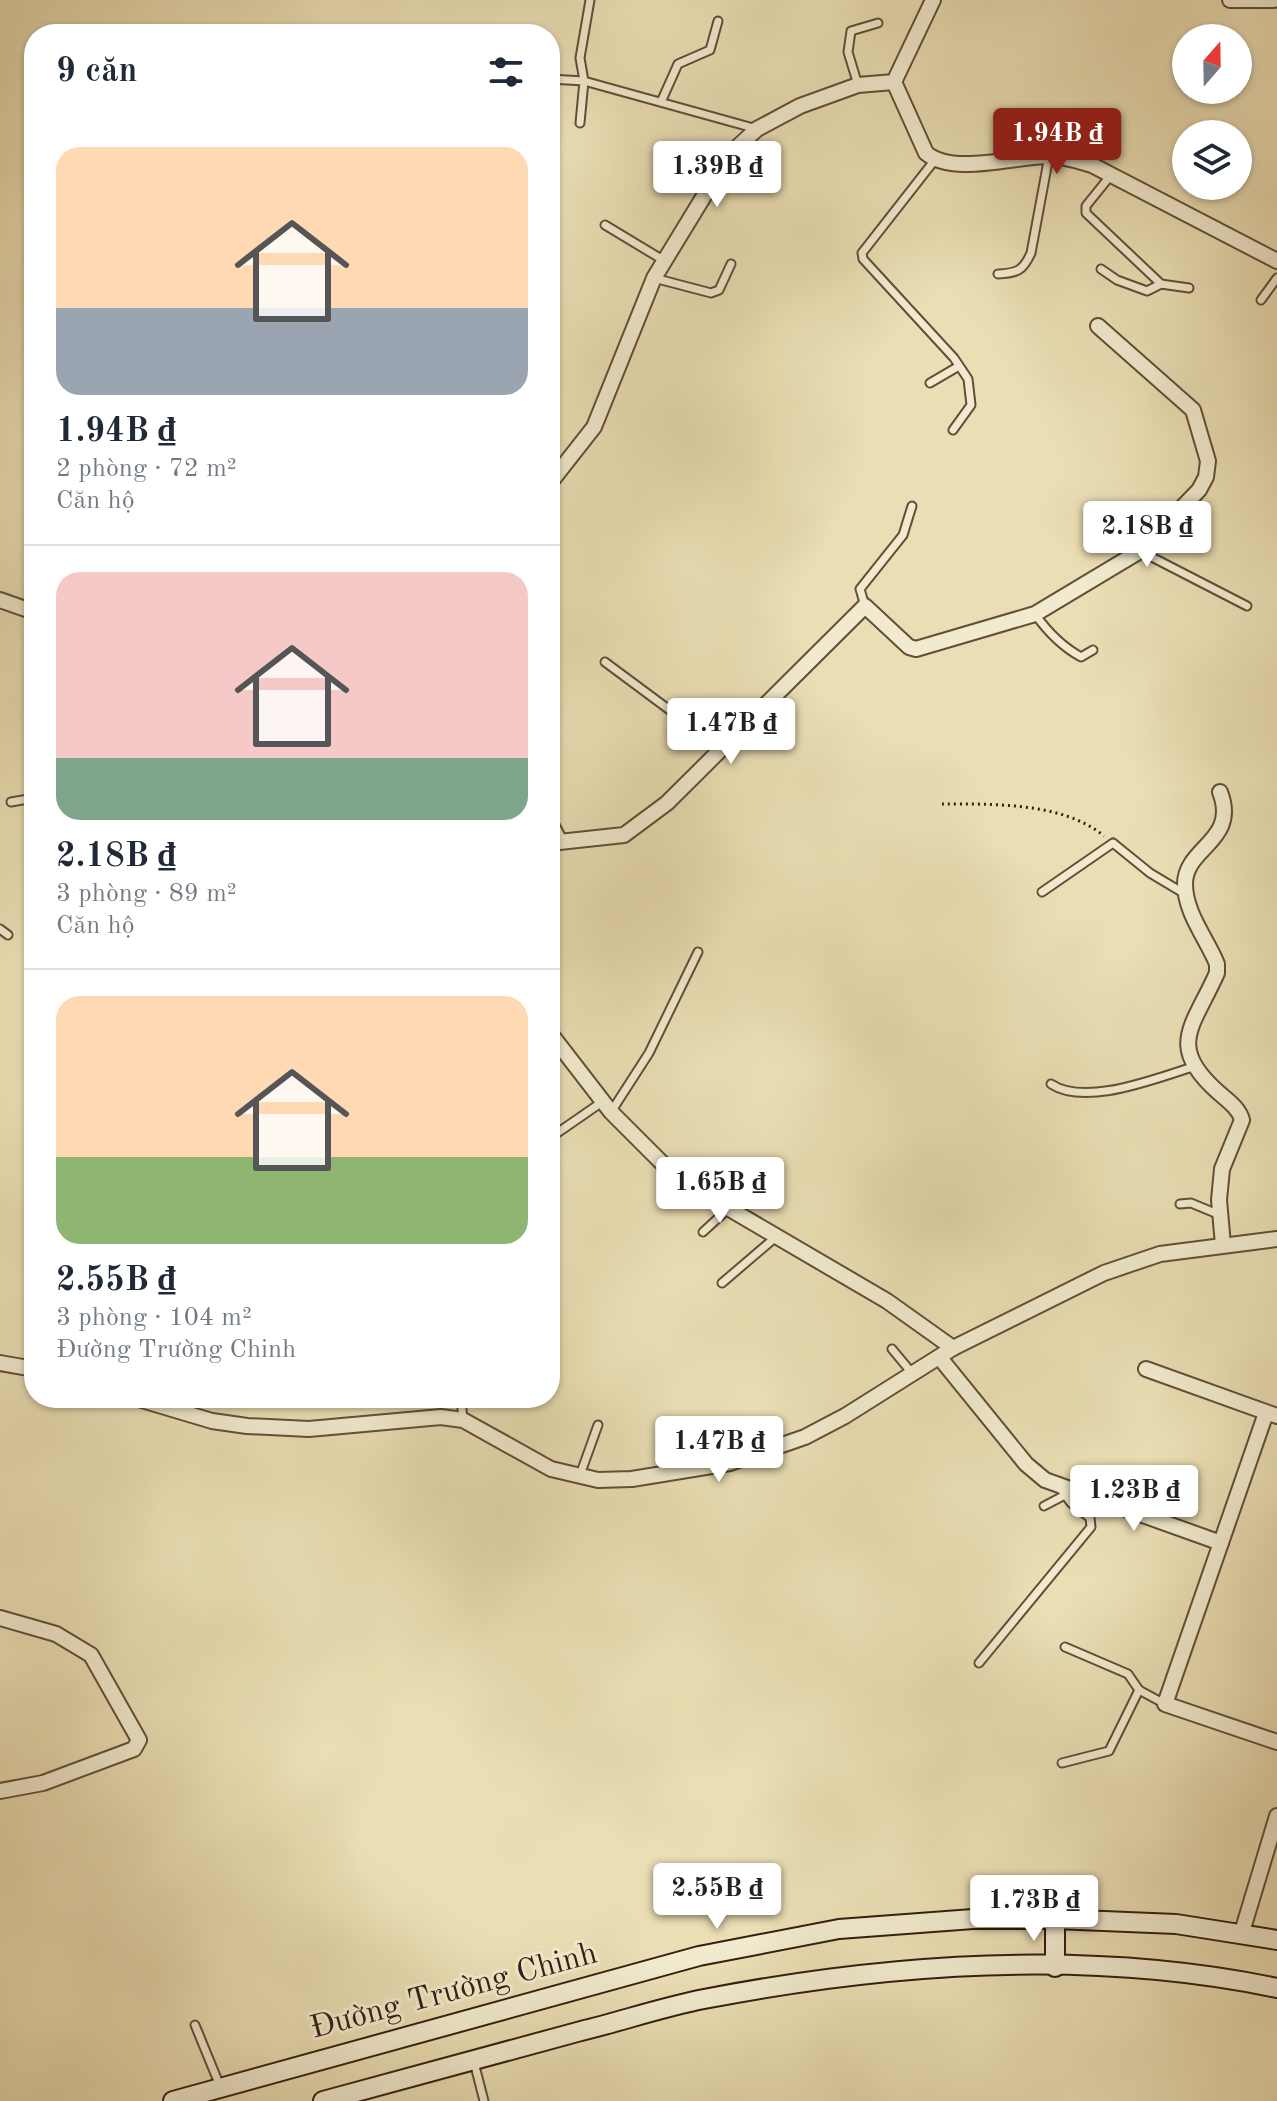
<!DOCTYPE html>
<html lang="vi">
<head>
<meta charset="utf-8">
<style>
	:root { --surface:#fff; --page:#f2f2f3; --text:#1f2937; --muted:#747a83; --line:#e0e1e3; --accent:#8f2418 }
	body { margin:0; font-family:"Old Standard TT",serif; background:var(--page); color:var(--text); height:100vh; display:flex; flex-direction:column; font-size:30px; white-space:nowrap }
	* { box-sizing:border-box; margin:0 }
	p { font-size:26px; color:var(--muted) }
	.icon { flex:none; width:44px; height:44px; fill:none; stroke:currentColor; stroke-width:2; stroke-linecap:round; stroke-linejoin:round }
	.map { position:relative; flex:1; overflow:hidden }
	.sheet { position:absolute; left:24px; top:24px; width:536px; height:1384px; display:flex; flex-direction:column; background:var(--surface); border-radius:32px; box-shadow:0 2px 6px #0004 }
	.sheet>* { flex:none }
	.needle { width:52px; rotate:20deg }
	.fabs { position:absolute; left:1172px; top:24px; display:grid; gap:16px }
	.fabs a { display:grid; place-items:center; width:80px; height:80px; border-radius:50%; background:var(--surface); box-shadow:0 2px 6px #0004; font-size:40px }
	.price { position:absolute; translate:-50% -68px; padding:0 18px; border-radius:8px; background:#fff; color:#222; font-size:26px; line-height:52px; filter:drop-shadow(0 2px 4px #0008) }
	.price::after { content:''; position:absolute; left:50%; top:48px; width:24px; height:18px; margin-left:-12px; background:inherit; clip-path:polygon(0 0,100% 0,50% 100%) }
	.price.on { background:var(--accent); color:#fff }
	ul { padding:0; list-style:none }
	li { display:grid; align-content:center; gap:16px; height:424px; padding:0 32px }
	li+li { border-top:2px solid var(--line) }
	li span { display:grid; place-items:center; height:248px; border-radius:24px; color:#555 }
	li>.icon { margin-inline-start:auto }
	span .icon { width:144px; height:144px; fill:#fffc; stroke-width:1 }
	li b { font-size:34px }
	h2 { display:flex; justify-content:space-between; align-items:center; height:96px; padding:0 32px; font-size:34px }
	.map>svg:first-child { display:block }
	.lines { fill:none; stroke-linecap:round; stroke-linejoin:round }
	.service-casing { stroke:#624e38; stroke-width:11 }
	.minor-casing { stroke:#624e38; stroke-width:18 }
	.secondary-casing { stroke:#341e0f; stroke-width:22 }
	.path { stroke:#341e0f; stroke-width:3; stroke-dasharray:2 4; stroke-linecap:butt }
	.service { stroke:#f1eace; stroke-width:7 }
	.minor { stroke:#f1eace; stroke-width:14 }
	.secondary { stroke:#f1eace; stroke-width:18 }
	.labels { text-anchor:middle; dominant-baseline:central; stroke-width:6; stroke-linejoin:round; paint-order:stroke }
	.street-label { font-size:32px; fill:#341e0f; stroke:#f1eace }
</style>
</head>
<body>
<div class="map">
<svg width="1277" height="2101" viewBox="0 0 1277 2101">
	<rect width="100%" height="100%" fill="#eadeb4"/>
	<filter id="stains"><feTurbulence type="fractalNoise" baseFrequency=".0025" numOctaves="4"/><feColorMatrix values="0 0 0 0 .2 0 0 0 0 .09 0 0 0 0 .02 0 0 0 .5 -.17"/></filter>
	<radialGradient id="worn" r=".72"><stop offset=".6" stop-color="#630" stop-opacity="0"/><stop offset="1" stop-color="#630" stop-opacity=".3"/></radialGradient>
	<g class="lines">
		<g class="service-casing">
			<g id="service">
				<polyline points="590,0 580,58 584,81 757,129"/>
				<polyline points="550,79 584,81 580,123"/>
				<polyline points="858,85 848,52 851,31 878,23"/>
				<polyline points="661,102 678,64 710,50 718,21"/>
				<polyline points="934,161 862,253 863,259 954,358 968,379 971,405 953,430"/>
				<polyline points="1111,175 1086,206 1086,213 1161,284 1189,288"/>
				<polyline points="605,225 663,260"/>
				<polyline points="1101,269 1117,280 1147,291 1161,284"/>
				<path d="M998 274C1017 273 1023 271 1031 253L1049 156"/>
				<polyline points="654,278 711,293 719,290 731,264"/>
				<polyline points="1261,300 1277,278"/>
				<polyline points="930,383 959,366"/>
				<polyline points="1140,551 1247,606"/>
				<polyline points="865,606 860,589 903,535 912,506"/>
				<path d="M1035 614C1047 631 1063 647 1081 657L1093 650"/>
				<polyline points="605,662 722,749"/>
				<polyline points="11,802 34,798"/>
				<polyline points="550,815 563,840"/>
				<polyline points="1042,892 1113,843 1150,873 1185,894"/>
				<polyline points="0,929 8,935"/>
				<path d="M1051 1084C1086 1107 1156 1078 1193 1067"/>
				<polyline points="611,1112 649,1053 698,952"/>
				<polyline points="550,1138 602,1102"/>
				<polyline points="1180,1204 1191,1203 1220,1215"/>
				<polyline points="703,1232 729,1208"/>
				<polyline points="722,1283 777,1236"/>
				<polyline points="892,1349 912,1373"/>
				<polyline points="461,1398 463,1420"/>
				<polyline points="580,1475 598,1425"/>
				<polyline points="1044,1506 1065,1495"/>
				<polyline points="1065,1647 1128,1674 1139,1690 1165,1704"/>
				<polyline points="979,1663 1091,1527 1090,1518 1071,1503 1060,1488"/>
				<polyline points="1062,1763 1109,1751 1139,1690"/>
				<polyline points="195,2025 220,2086"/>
				<polyline points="474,2062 484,2101"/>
			</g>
		</g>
		<g class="minor-casing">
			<g id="minor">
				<polyline points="1230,0 1274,0"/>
				<path d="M894 82 926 153C953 176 1015 156 1049 156 1064 156 1078 161 1092 165L1277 261"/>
				<polyline points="550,483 594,427 654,278 729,155 757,129 800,106 858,85 894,82 933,0"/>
				<polyline points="0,600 34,612"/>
				<path d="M1220 792C1239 841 1185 847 1185 884 1185 913 1207 939 1217 964V973C1193 1027 1166 1046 1218 1092 1227 1100 1239 1108 1242 1120L1222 1169 1219 1200 1223 1245"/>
				<polyline points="550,843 624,835 667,803 865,606 909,647 916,649 1035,614 1140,551 1199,490 1206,477 1208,461 1193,410 1098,326"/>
				<polyline points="550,1033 611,1112 664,1165 699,1191 887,1301 953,1348"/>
				<polyline points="940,1358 1026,1464 1045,1480 1221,1543"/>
				<polyline points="0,1363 34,1369"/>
				<polyline points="1146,1369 1277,1416"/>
				<polyline points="135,1398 212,1421 247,1426 309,1429 441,1417 463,1420 551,1469 598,1480 632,1479 730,1463 805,1437 845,1416 953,1348 1104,1273 1160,1254 1277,1239"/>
				<polyline points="1266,1413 1165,1704 1277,1742"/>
				<polyline points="0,1618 56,1634 91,1655 139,1740 134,1749 43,1783 0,1791"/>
				<polyline points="1242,1932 1277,1816"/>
			</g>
		</g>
		<g class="secondary-casing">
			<g id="secondary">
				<polyline points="1055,1919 1055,1967"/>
				<polyline points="173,2101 699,1956 839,1929 973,1919 1055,1919 1176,1924 1277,1940"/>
				<path d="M323 2101C409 2077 495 2054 581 2031 622 2021 663 2007 704 1999 890 1963 1090 1949 1277 1988"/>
			</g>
		</g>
		<path class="path" d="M942 804C992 804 1063 802 1104 836"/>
		<use href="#service" class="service"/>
		<use href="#minor" class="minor"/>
		<use href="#secondary" class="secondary"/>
	</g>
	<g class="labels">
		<g class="street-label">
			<text transform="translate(454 1992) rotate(-15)">Đường Trường Chinh</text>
		</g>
	</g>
	<rect width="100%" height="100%" filter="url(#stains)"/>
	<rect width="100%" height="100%" fill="url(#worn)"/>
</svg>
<div class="fabs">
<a><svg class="needle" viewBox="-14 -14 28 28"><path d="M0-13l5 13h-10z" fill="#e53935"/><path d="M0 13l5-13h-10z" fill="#747a83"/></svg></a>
<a><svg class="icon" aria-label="layers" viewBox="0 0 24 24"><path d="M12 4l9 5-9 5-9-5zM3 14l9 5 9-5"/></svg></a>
</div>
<b class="price on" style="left:1057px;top:176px">1.94B ₫</b>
<b class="price" style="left:717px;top:209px">1.39B ₫</b>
<b class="price" style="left:1147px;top:569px">2.18B ₫</b>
<b class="price" style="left:731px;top:766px">1.47B ₫</b>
<b class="price" style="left:720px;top:1225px">1.65B ₫</b>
<b class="price" style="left:719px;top:1484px">1.47B ₫</b>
<b class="price" style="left:1134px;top:1533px">1.23B ₫</b>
<b class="price" style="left:717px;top:1931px">2.55B ₫</b>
<b class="price" style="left:1034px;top:1943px">1.73B ₫</b>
<section class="sheet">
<h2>9 căn<svg class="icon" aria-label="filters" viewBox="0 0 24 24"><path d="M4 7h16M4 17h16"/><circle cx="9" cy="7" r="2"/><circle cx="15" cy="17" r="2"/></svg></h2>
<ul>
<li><span style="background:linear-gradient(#ffd9b3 65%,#9aa5b1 0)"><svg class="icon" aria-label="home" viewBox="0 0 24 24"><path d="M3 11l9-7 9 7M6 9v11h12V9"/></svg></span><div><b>1.94B ₫</b><p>2 phòng · 72 m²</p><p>Căn hộ</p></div></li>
<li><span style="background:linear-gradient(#f6c9c9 75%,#7fa58c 0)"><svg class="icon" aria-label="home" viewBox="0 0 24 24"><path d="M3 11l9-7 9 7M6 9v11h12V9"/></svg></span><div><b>2.18B ₫</b><p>3 phòng · 89 m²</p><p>Căn hộ</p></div></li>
<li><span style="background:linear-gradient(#ffd9b3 65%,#8fb573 0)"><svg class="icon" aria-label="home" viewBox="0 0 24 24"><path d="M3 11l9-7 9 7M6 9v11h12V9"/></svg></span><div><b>2.55B ₫</b><p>3 phòng · 104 m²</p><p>Đường Trường Chinh</p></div></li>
</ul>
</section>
</div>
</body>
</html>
